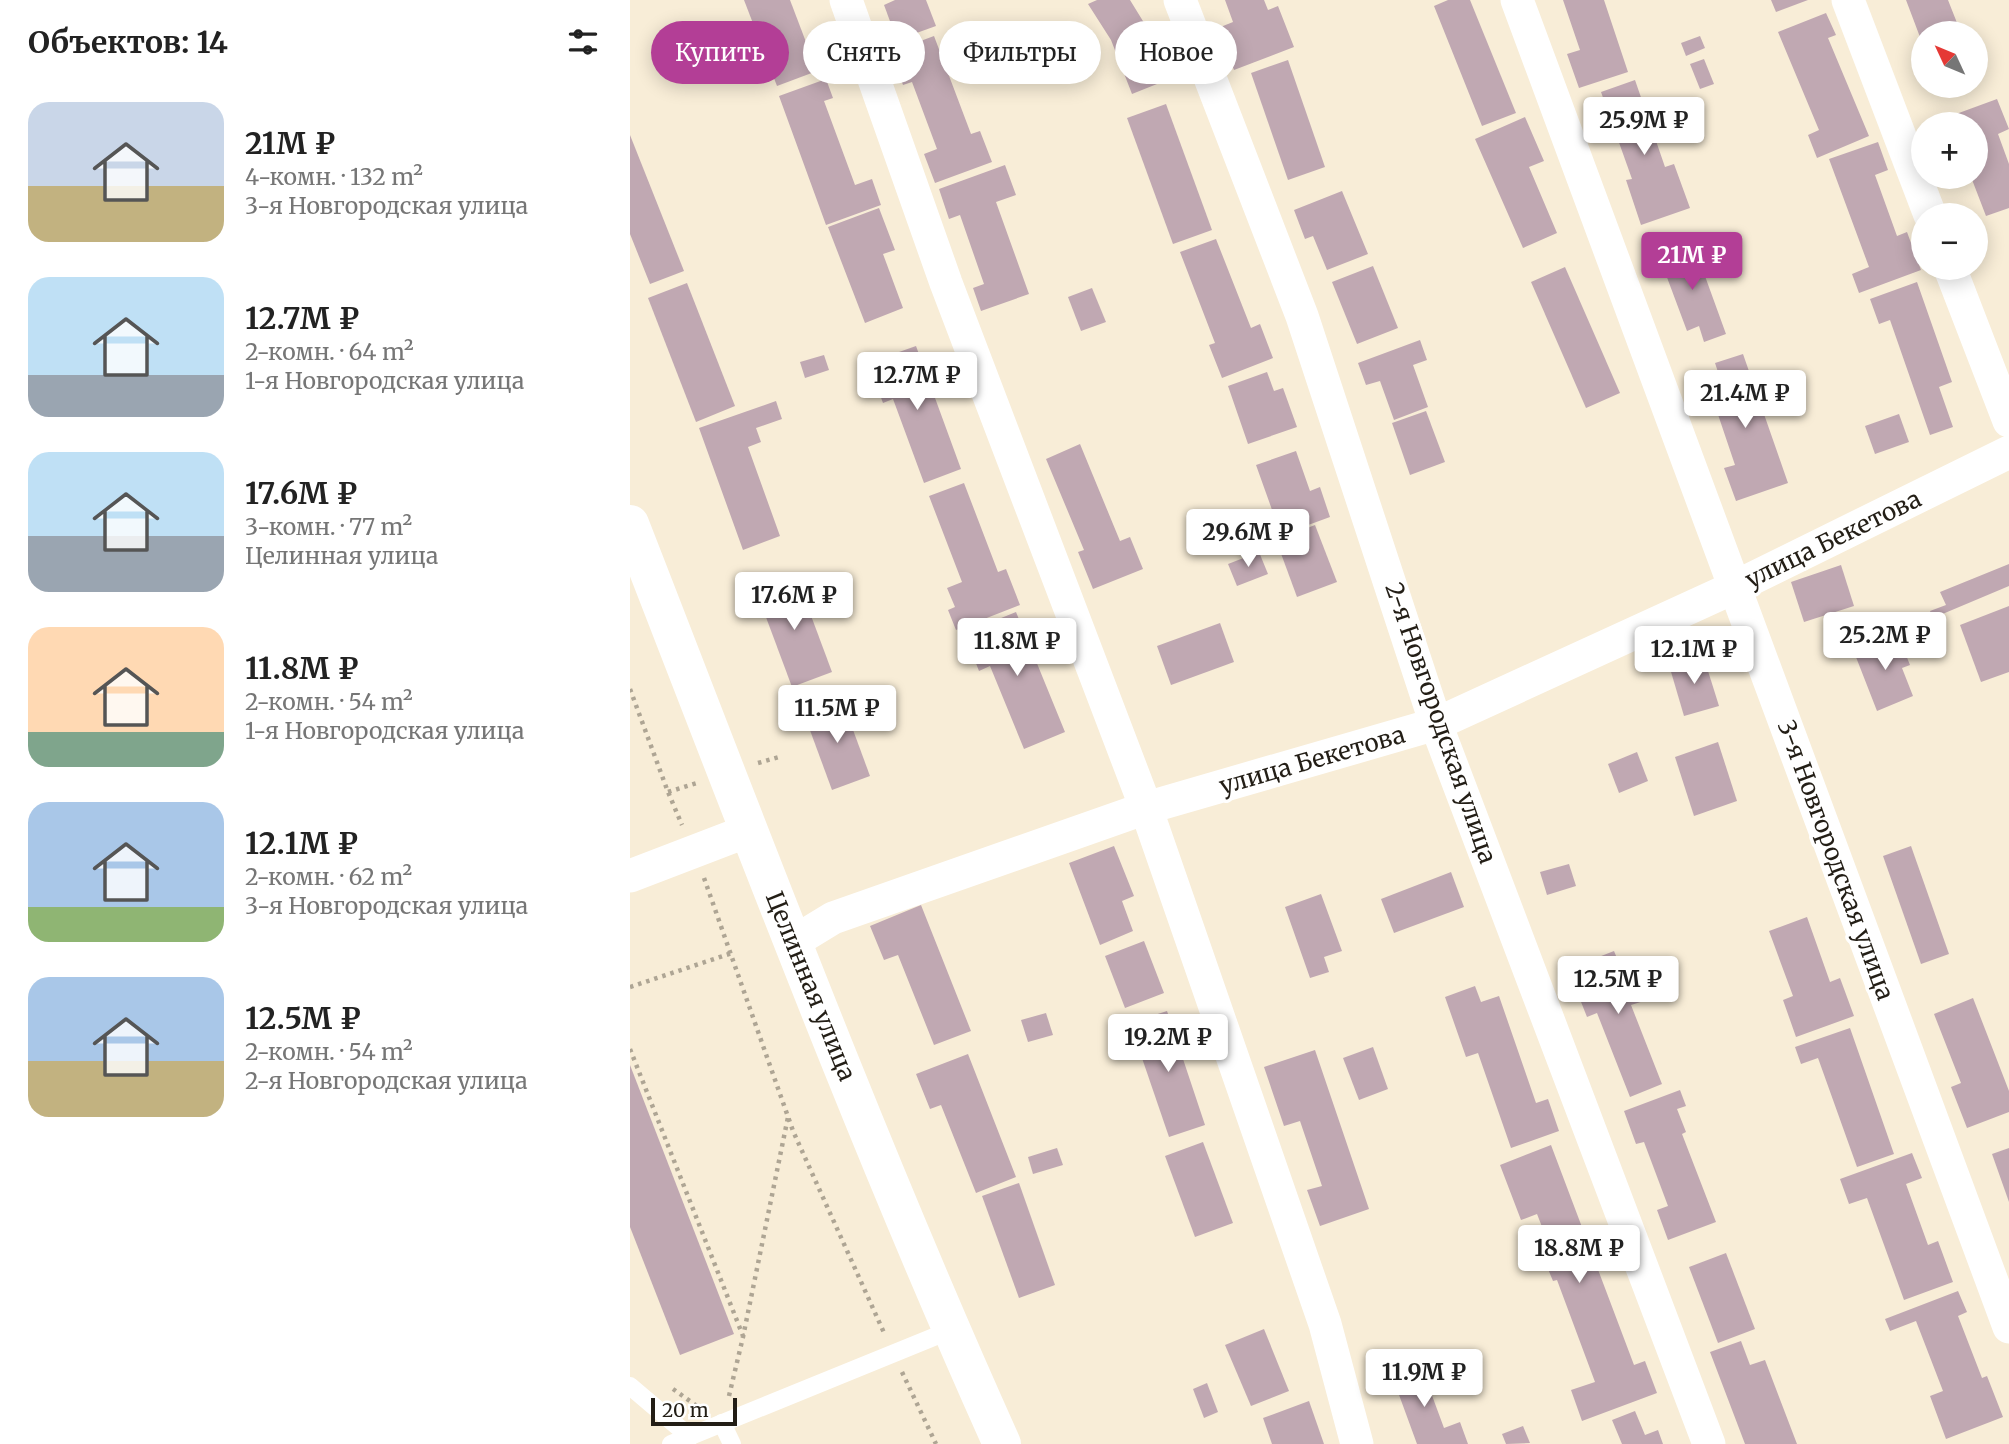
<!DOCTYPE html>
<html lang="ru">
<head>
<meta charset="utf-8">
<style>
	:root { --surface:#fff; --page:#f2f2f2; --text:#222; --muted:#767676; --accent:#b33e96 }
	body { margin:0; font-family:Merriweather,serif; background:var(--page); color:var(--text); height:100vh; display:flex; flex-direction:column; font-size:26px; white-space:nowrap }
	* { box-sizing:border-box; margin:0 }
	p { font-size:23px; color:var(--muted) }
	.icon { flex:none; width:38px; height:38px; fill:none; stroke:currentColor; stroke-width:2; stroke-linecap:round; stroke-linejoin:round }
	.map { position:relative; flex:1; overflow:hidden }
	.drawer { display:flex; flex-direction:column; background:var(--surface); width:630px }
	.drawer>* { flex:none }
	.hud { position:absolute; left:21px; top:21px; width:665px; height:63px; display:flex; gap:14px }
	.needle { width:46px; rotate:314deg }
	.fabs { position:absolute; left:1281px; top:21px; display:grid; gap:14px }
	.fabs a { display:grid; place-items:center; width:77px; height:77px; border-radius:50%; background:var(--surface); box-shadow:0 4px 18px #0003; font-size:35px }
	.scale { position:absolute; left:21px; bottom:18px; width:86px; box-sizing:border-box; padding-left:7px; border:4px solid #231e16; border-top:0; font-size:19px; line-height:24px; white-space:nowrap; color:#231e16; -webkit-text-stroke:5px #fff; paint-order:stroke }
	.price { position:absolute; translate:-50% -60px; padding:0 16px; border-radius:7px; background:#fff; color:#222; font-size:23px; line-height:46px; filter:drop-shadow(0 2px 4px #0008) }
	.price::after { content:''; position:absolute; left:50%; top:42px; width:21px; height:16px; margin-left:-10px; background:inherit; clip-path:polygon(0 0,100% 0,50% 100%) }
	.price.selected { background:var(--accent); color:#fff }
	ul { padding:0; list-style:none }
	li { display:flex; align-items:center; gap:21px; height:175px; padding:0 28px }
	li span { display:grid; place-items:center; flex:none; width:196px; height:140px; border-radius:21px; color:#555 }
	li>.icon { margin-inline-start:auto }
	span .icon { width:84px; height:84px; fill:#fffc; stroke-width:1 }
	li b { font-size:30px }
	h2 { display:flex; justify-content:space-between; align-items:center; height:84px; padding:0 28px; font-size:30px }
	.chip { padding:0 24px; border-radius:32px; background:var(--surface); box-shadow:0 4px 18px #0003; font-size:24px; line-height:63px }
	.chip.selected { background:var(--accent); color:#fff }
	main { display:flex; flex:1; min-height:0 }
	.map>svg:first-child { display:block }
	.building { fill:#c0a8b2 }
	.lines { fill:none; stroke-linecap:round; stroke-linejoin:round }
	.path { stroke:#aea594; stroke-width:4.5; stroke-dasharray:3.5 5; stroke-linecap:butt }
	.service { stroke:#fff; stroke-width:18 }
	.minor { stroke:#fff; stroke-width:33 }
	.secondary { stroke:#fff; stroke-width:38 }
	.labels { text-anchor:middle; dominant-baseline:central; stroke-width:7; stroke-linejoin:round; paint-order:stroke }
	.street-label { font-size:24px; fill:#231e16; stroke:#fff }
</style>
</head>
<body>
<main>
<section class="drawer">
<h2>Объектов: 14<svg class="icon" aria-label="filters" viewBox="0 0 24 24"><path d="M4 7h16M4 17h16"/><circle cx="9" cy="7" r="2"/><circle cx="15" cy="17" r="2"/></svg></h2>
<ul>
<li><span style="background:linear-gradient(#c9d6e8 60%,#c2b280 0)"><svg class="icon" aria-label="home" viewBox="0 0 24 24"><path d="M3 11l9-7 9 7M6 9v11h12V9"/></svg></span><div><b>21M ₽</b><p>4-комн. · 132 m²</p><p>3-я Новгородская улица</p></div></li>
<li><span style="background:linear-gradient(#bfe0f5 70%,#9aa5b1 0)"><svg class="icon" aria-label="home" viewBox="0 0 24 24"><path d="M3 11l9-7 9 7M6 9v11h12V9"/></svg></span><div><b>12.7M ₽</b><p>2-комн. · 64 m²</p><p>1-я Новгородская улица</p></div></li>
<li><span style="background:linear-gradient(#bfe0f5 60%,#9aa5b1 0)"><svg class="icon" aria-label="home" viewBox="0 0 24 24"><path d="M3 11l9-7 9 7M6 9v11h12V9"/></svg></span><div><b>17.6M ₽</b><p>3-комн. · 77 m²</p><p>Целинная улица</p></div></li>
<li><span style="background:linear-gradient(#ffd9b3 75%,#7fa58c 0)"><svg class="icon" aria-label="home" viewBox="0 0 24 24"><path d="M3 11l9-7 9 7M6 9v11h12V9"/></svg></span><div><b>11.8M ₽</b><p>2-комн. · 54 m²</p><p>1-я Новгородская улица</p></div></li>
<li><span style="background:linear-gradient(#a9c7e8 75%,#8fb573 0)"><svg class="icon" aria-label="home" viewBox="0 0 24 24"><path d="M3 11l9-7 9 7M6 9v11h12V9"/></svg></span><div><b>12.1M ₽</b><p>2-комн. · 62 m²</p><p>3-я Новгородская улица</p></div></li>
<li><span style="background:linear-gradient(#a9c7e8 60%,#c2b280 0)"><svg class="icon" aria-label="home" viewBox="0 0 24 24"><path d="M3 11l9-7 9 7M6 9v11h12V9"/></svg></span><div><b>12.5M ₽</b><p>2-комн. · 54 m²</p><p>2-я Новгородская улица</p></div></li>
</ul>
</section>
<div class="map">
<svg width="1379" height="1444" viewBox="0 0 1379 1444">
	<rect width="100%" height="100%" fill="#f8edd7"/>
	<g class="building">
		<polygon points="114,0 160,0 187,71 147,86"/>
		<polygon points="265,0 296,0 306,26 267,40 254,5"/>
		<polygon points="467,0 500,0 516,26 531,63 520,67 527,84 502,94 481,40 458,4"/>
		<polygon points="595,0 634,0 638,10 648,6 664,47 604,70 588,28 603,22"/>
		<polygon points="818,0 840,0 886,113 852,126 804,6"/>
		<polygon points="933,0 974,0 998,72 949,88 937,54 950,50"/>
		<polygon points="1141,0 1178,0 1146,12"/>
		<polygon points="1276,0 1318,0 1331,33 1293,33 1293,45"/>
		<polygon points="1196,13 1206,35 1198,38 1239,136 1187,158 1178,135 1189,130 1148,32"/>
		<polygon points="304,36 341,134 350,131 362,162 305,183 294,154 307,149 282,82 273,85 261,52"/>
		<polygon points="1070,36 1075,48 1056,56 1051,43"/>
		<polygon points="1074,59 1084,84 1070,89 1060,64"/>
		<polygon points="658,60 695,167 658,180 621,73"/>
		<polygon points="196,79 203,98 194,101 225,185 242,179 251,205 196,225 149,96"/>
		<polygon points="1005,80 1035,167 1044,164 1060,208 1011,225 996,180 1002,179 971,92"/>
		<polygon points="1367,99 1379,129 1368,134 1379,164 1379,208 1356,216 1341,177 1346,177 1346,124 1308,124 1307,121"/>
		<polygon points="536,104 582,230 543,244 497,118"/>
		<polygon points="895,117 914,161 899,167 927,233 893,248 845,139"/>
		<polygon points="0,135 54,271 20,284 0,234"/>
		<polygon points="1248,142 1258,170 1245,175 1267,236 1277,232 1291,270 1229,293 1222,274 1239,267 1199,159"/>
		<polygon points="375,165 386,195 366,202 399,294 351,311 343,288 354,284 330,215 319,219 309,189"/>
		<polygon points="712,191 738,254 697,270 683,236 675,239 664,210"/>
		<polygon points="249,208 265,250 253,254 273,308 235,323 198,227"/>
		<polygon points="586,239 621,328 630,324 643,358 592,378 579,345 585,343 550,252"/>
		<polygon points="1063,243 1096,334 1074,342 1069,326 1057,331 1029,256"/>
		<polygon points="743,266 768,328 727,344 702,282"/>
		<polygon points="935,267 990,393 956,408 901,282"/>
		<polygon points="1287,282 1322,382 1309,387 1323,427 1300,435 1260,320 1249,324 1240,299"/>
		<polygon points="57,283 105,406 66,422 18,298"/>
		<polygon points="462,288 476,322 451,331 438,297"/>
		<polygon points="790,340 797,360 783,365 798,407 764,420 750,381 736,385 728,363"/>
		<polygon points="286,346 331,469 294,483 263,399 253,403 238,363"/>
		<polygon points="1113,354 1158,483 1106,501 1094,468 1105,465 1075,376 1088,372 1085,363"/>
		<polygon points="194,355 199,370 175,378 170,362"/>
		<polygon points="637,372 644,391 653,388 667,427 618,444 598,386"/>
		<polygon points="146,401 152,419 126,428 131,442 118,447 150,536 113,550 69,428"/>
		<polygon points="796,411 815,462 780,475 762,423"/>
		<polygon points="1269,414 1279,442 1245,454 1235,426"/>
		<polygon points="450,444 490,541 500,537 513,569 463,589 448,552 454,550 416,459"/>
		<polygon points="666,451 680,491 690,487 700,517 651,535 626,465"/>
		<polygon points="334,483 368,572 376,569 390,605 326,630 318,610 325,607 317,588 332,582 299,496"/>
		<polygon points="685,525 707,582 667,597 646,540"/>
		<polygon points="629,552 638,574 607,586 598,564"/>
		<polygon points="1379,564 1379,586 1303,618 1300,611 1316,605 1310,592"/>
		<polygon points="1211,565 1224,606 1174,622 1161,582"/>
		<polygon points="167,578 202,672 162,687 127,593"/>
		<polygon points="1379,606 1379,672 1351,682 1330,625"/>
		<polygon points="386,612 435,732 394,749 360,666 349,671 334,633"/>
		<polygon points="590,623 604,662 541,685 527,646"/>
		<polygon points="1268,635 1280,665 1272,668 1283,696 1247,711 1224,652"/>
		<polygon points="1073,655 1089,706 1054,716 1039,665"/>
		<polygon points="212,700 240,776 202,790 174,714"/>
		<polygon points="1088,742 1107,801 1064,816 1045,757"/>
		<polygon points="1007,752 1018,781 989,793 978,764"/>
		<polygon points="484,846 504,896 492,901 503,931 470,945 439,863"/>
		<polygon points="1281,846 1319,954 1291,964 1253,856"/>
		<polygon points="939,864 946,886 917,895 910,872"/>
		<polygon points="821,872 834,907 764,933 751,899"/>
		<polygon points="691,894 712,951 694,957 699,972 680,978 655,907"/>
		<polygon points="291,905 341,1031 304,1045 268,955 254,960 240,926"/>
		<polygon points="1177,917 1200,982 1210,978 1224,1016 1166,1037 1153,1000 1163,996 1139,931"/>
		<polygon points="514,941 534,993 495,1008 475,956"/>
		<polygon points="984,951 991,968 1003,963 1017,1000 1001,1005 1032,1084 1000,1097 967,1013 957,1017 938,969"/>
		<polygon points="845,986 851,1002 869,996 906,1103 918,1099 929,1131 881,1148 848,1053 836,1057 815,997"/>
		<polygon points="1343,998 1379,1091 1379,1112 1337,1128 1321,1087 1331,1083 1304,1014"/>
		<polygon points="537,1011 575,1125 539,1137 500,1023"/>
		<polygon points="416,1013 423,1035 398,1042 391,1020"/>
		<polygon points="1220,1028 1264,1154 1227,1167 1188,1058 1171,1064 1165,1047"/>
		<polygon points="743,1047 758,1089 729,1100 713,1058"/>
		<polygon points="685,1050 739,1209 690,1226 677,1190 692,1186 670,1121 654,1126 634,1067"/>
		<polygon points="338,1054 386,1177 346,1193 311,1105 300,1109 286,1074"/>
		<polygon points="0,1065 104,1334 50,1355 0,1227"/>
		<polygon points="1050,1090 1056,1106 1047,1109 1056,1132 1052,1134 1086,1222 1038,1240 1027,1210 1038,1206 1014,1142 1006,1144 994,1111"/>
		<polygon points="573,1142 603,1223 565,1237 535,1156"/>
		<polygon points="921,1145 1004,1365 1015,1361 1027,1393 952,1421 941,1390 965,1382 927,1280 923,1281 918,1269 927,1265 907,1214 891,1220 870,1165"/>
		<polygon points="427,1148 433,1165 403,1174 398,1157"/>
		<polygon points="1379,1148 1379,1202 1362,1154"/>
		<polygon points="1282,1153 1292,1178 1276,1184 1298,1245 1308,1241 1323,1282 1274,1300 1237,1198 1219,1204 1210,1179"/>
		<polygon points="389,1183 425,1285 389,1298 352,1196"/>
		<polygon points="1096,1253 1125,1329 1088,1343 1059,1267"/>
		<polygon points="1328,1291 1337,1312 1328,1316 1352,1378 1357,1376 1373,1417 1316,1439 1300,1396 1313,1391 1286,1321 1260,1331 1255,1319"/>
		<polygon points="634,1329 659,1391 621,1406 595,1345"/>
		<polygon points="1111,1341 1120,1365 1135,1360 1167,1444 1115,1444 1080,1352"/>
		<polygon points="790,1363 814,1428 830,1422 838,1444 787,1444 761,1373"/>
		<polygon points="577,1383 588,1412 574,1418 563,1389"/>
		<polygon points="679,1401 694,1444 642,1444 633,1418"/>
		<polygon points="1005,1411 1015,1435 1028,1430 1033,1444 992,1444 982,1420"/>
		<polygon points="893,1426 900,1443 876,1444 872,1434"/>
	</g>
	<g class="lines">
		<g class="path">
			<polyline points="0,689 38,792 52,825"/>
			<polyline points="128,763 149,757"/>
			<polyline points="38,792 67,783"/>
			<polyline points="74,878 163,1131 255,1335"/>
			<polyline points="0,987 102,953"/>
			<polyline points="0,1049 113,1336"/>
			<polyline points="272,1372 306,1444"/>
			<polyline points="43,1389 71,1409"/>
			<polyline points="99,1396 113,1337 158,1117"/>
		</g>
		<g class="service">
			<polyline points="0,1386 60,1437"/>
			<polyline points="92,1423 102,1444"/>
			<polyline points="41,1444 321,1330"/>
		</g>
		<g class="minor">
			<polyline points="216,0 316,283 516,808 695,1324 727,1444"/>
			<polyline points="550,0 672,316 806,724 1079,1444"/>
			<polyline points="887,0 1379,1327"/>
			<polyline points="1218,0 1300,215"/>
			<polyline points="1320,268 1379,421"/>
			<polyline points="0,876 120,830"/>
			<polyline points="162,943 203,918 516,808 806,724 1105,587 1379,452"/>
		</g>
		<path class="secondary" d="M0 524C120 832 236 1142 372 1444"/>
	</g>
	<g class="labels">
		<g class="street-label">
			<text transform="translate(1203 539) rotate(-26)">улица Бекетова</text>
			<text transform="translate(811 723) rotate(71)">2-я Новгородская улица</text>
			<text transform="translate(682 760) rotate(-16)">улица Бекетова</text>
			<text transform="translate(1206 860) rotate(70)">3-я Новгородская улица</text>
			<text transform="translate(181 986) rotate(68)">Целинная улица</text>
		</g>
	</g>
</svg>
<div class="fabs">
<a><svg class="needle" viewBox="-14 -14 28 28"><path d="M0-13l5 13h-10z" fill="#e53935"/><path d="M0 13l5-13h-10z" fill="#767676"/></svg></a>
<a>+</a>
<a>−</a>
</div>
<div class="scale">20 m</div>
<b class="price" style="left:1014px;top:157px">25.9M ₽</b>
<b class="price selected" style="left:1062px;top:292px">21M ₽</b>
<b class="price" style="left:287px;top:412px">12.7M ₽</b>
<b class="price" style="left:1115px;top:430px">21.4M ₽</b>
<b class="price" style="left:618px;top:569px">29.6M ₽</b>
<b class="price" style="left:164px;top:632px">17.6M ₽</b>
<b class="price" style="left:1255px;top:672px">25.2M ₽</b>
<b class="price" style="left:387px;top:678px">11.8M ₽</b>
<b class="price" style="left:1064px;top:686px">12.1M ₽</b>
<b class="price" style="left:207px;top:745px">11.5M ₽</b>
<b class="price" style="left:988px;top:1016px">12.5M ₽</b>
<b class="price" style="left:538px;top:1074px">19.2M ₽</b>
<b class="price" style="left:949px;top:1285px">18.8M ₽</b>
<b class="price" style="left:794px;top:1409px">11.9M ₽</b>
<div class="hud">
<a class="chip selected">Купить</a>
<a class="chip">Снять</a>
<a class="chip">Фильтры</a>
<a class="chip">Новое</a>
</div>
</div>
</main>
</body>
</html>
